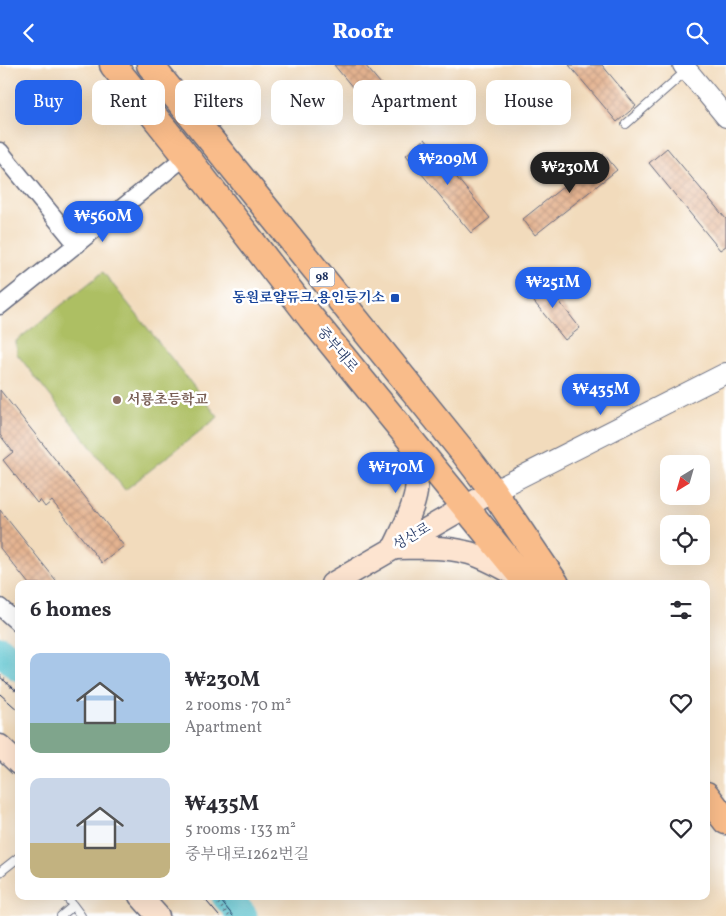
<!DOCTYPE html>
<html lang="en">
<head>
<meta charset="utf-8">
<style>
	:root { --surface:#fff; --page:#f2f2f3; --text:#2b2b33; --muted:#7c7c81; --accent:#2563eb }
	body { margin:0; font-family:Vollkorn,"Noto Serif KR",serif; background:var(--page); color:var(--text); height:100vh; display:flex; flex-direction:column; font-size:19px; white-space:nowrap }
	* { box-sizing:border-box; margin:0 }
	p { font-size:16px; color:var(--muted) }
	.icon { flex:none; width:28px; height:28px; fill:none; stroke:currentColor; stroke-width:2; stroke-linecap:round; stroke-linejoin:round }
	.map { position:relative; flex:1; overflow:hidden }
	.panel { position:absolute; left:15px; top:515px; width:695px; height:320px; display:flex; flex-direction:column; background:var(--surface); border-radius:10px; box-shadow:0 5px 20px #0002 }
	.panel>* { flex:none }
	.banner { position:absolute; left:15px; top:15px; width:696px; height:45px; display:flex; gap:10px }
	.needle { width:32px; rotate:217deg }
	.fabs { position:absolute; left:660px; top:390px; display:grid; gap:10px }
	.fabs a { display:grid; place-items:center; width:50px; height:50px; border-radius:10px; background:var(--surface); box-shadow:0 5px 20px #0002; font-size:25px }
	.price { position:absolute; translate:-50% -42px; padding:0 11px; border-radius:18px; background:var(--accent); color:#fff; font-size:16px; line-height:32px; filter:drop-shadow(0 1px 2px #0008) }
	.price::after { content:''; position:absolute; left:50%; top:30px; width:15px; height:11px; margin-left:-8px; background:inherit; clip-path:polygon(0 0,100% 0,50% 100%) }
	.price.selected { background:#222; color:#fff }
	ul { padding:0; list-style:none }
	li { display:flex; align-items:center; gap:15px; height:125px; padding:0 15px }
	li span { display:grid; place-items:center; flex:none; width:140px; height:100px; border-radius:10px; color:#555 }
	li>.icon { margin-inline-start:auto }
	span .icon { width:60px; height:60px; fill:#fffc; stroke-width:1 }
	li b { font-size:21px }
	h2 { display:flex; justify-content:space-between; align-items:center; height:60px; padding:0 15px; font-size:21px }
	.tag { padding:0 18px; border-radius:10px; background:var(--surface); box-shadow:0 5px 20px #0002; font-size:18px; line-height:45px }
	.tag.selected { background:var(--accent); color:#fff }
	header { display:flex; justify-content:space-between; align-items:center; height:65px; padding:0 15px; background:var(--accent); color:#fff; font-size:22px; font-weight:800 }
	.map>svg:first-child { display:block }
	.grass { fill:#adbf63; stroke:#647760 }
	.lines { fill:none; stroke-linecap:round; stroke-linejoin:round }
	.river { stroke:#5ac6d2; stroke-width:29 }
	.building { fill:url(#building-cross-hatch) }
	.service-casing { stroke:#666b7f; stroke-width:10 }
	.minor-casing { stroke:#666b7f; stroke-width:19 }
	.tertiary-casing { stroke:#666b7f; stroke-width:22 }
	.secondary-casing { stroke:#666b7f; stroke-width:25 }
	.primary-casing { stroke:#666b7f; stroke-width:29 }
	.path { stroke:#666b7f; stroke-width:3; stroke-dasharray:1 4; stroke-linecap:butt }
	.service { stroke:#fff; stroke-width:8 }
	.minor { stroke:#fff; stroke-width:16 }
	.tertiary { stroke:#fff; stroke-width:20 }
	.secondary { stroke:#fde4d0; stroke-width:22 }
	.primary { stroke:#f9bc8a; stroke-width:26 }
	.tram { stroke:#1b2f5e; stroke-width:1 }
	.transit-dot { fill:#1a4fb4; stroke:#fff; stroke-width:2 }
	.education-dot { fill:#8d6e63; stroke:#fff; stroke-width:2 }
	.labels { text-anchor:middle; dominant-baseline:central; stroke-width:5; stroke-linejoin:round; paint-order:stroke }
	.shield { fill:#fff; stroke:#5f6d8e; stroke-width:1 }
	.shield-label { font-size:12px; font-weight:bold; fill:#1b2f5e }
	.transit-label { font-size:14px; font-weight:bold; fill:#164399; stroke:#fff; text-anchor:end }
	.street-label { font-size:14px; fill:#1b2f5e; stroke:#fff }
	.education-label { font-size:14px; font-weight:bold; fill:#785e54; stroke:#fff; text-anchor:start }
</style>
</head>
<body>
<header><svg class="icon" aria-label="back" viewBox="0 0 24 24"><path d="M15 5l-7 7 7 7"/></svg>Roofr<svg class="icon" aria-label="search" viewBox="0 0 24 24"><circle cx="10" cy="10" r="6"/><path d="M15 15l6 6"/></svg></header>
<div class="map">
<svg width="726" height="851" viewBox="0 0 726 851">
	<defs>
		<pattern id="building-cross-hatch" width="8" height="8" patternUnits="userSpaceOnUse" patternTransform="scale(1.25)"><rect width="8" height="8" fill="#e4b390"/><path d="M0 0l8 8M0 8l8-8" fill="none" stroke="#c39a7f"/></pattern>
	</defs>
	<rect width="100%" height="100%" fill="#fff"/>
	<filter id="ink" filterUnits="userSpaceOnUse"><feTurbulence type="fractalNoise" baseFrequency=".02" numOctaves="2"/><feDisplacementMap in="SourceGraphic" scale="10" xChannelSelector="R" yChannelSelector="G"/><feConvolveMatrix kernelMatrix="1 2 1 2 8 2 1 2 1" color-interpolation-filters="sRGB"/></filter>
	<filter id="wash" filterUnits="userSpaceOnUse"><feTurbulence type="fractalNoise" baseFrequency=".0096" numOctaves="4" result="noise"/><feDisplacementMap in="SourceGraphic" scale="20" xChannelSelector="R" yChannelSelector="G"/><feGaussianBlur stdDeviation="1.12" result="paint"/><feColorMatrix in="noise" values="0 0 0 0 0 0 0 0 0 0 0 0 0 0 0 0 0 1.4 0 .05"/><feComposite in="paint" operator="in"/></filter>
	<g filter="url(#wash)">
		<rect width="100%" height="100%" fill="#f2dbbc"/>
		<polygon class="grass" points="103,207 218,352 125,425 17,289 16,276"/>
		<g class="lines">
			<g class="river">
				<polyline points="0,585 19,602"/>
				<polyline points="226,831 243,851"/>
			</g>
		</g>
		<g id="blocks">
			<g class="building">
				<polygon points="334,0 365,0 401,43 383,59"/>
				<polygon points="569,0 602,0 636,41 617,57"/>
				<polygon points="425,74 490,153 471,168 406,90"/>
				<polygon points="667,83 726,154 726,181 720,185 649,98"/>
				<polygon points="604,89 617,105 535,170 523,154"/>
				<polygon points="541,213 580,263 565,275 526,227"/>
				<polygon points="0,325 124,481 102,498 52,436 45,442 40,435 37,438 3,395 13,387 0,370"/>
				<polygon points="0,445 59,519 29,519 0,483"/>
			</g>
		</g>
	</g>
	<g filter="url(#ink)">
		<use href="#blocks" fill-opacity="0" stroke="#666b7f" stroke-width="1"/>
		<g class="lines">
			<g class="service-casing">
				<g id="service">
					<polyline points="626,59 687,5"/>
					<polyline points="0,807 19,792"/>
					<polyline points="66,831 81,851"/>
					<polyline points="61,851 73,841"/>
				</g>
			</g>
			<g class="minor-casing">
				<g id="minor">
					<polyline points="0,86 77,180"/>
					<polyline points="0,241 186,91"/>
					<polyline points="0,542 19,559"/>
				</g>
			</g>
			<g class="tertiary-casing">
				<g id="tertiary">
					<polyline points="683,0 726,52"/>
					<polyline points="493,426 726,308"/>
				</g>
			</g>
			<g class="secondary-casing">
				<g id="secondary">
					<path d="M412 376C415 393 418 410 416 427 413 446 402 466 394 483 417 483 442 481 465 487 485 491 504 504 522 513"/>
					<polyline points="332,519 493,426"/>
					<polyline points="0,681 19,699"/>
					<polyline points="140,831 158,851"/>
				</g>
			</g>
			<g class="primary-casing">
				<g id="primary">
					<polyline points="113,0 186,91 311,253 528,519"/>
					<polyline points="150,0 464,388 493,426 556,519"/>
					<polyline points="706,730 726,756"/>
				</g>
			</g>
			<g class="path">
				<polyline points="0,611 19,629"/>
				<polyline points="212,831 229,851"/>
			</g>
			<use href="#service" class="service"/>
			<use href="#minor" class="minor"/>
			<use href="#tertiary" class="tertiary"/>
			<use href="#secondary" class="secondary"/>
			<use href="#primary" class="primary"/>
			<g class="tram">
				<polyline points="0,612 19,628"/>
				<polyline points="0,629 19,646"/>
				<polyline points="202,831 219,851"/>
				<polyline points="217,831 233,851"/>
			</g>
		</g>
	</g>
	<rect class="transit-dot" x="390" y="228" width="10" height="10" rx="2.5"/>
	<circle class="education-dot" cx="117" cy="335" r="5"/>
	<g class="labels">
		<rect class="shield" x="309.5" y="202.5" width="25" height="19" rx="4"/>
		<g class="shield-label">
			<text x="322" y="212">98</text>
		</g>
		<g class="transit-label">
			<text x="385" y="233">동원로얄듀크.용인등기소</text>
		</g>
		<g class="street-label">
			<text transform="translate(337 285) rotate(50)">중부대로</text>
			<text transform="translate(412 472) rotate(-30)">성산로</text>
		</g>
		<g class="education-label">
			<text x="127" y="335">서룡초등학교</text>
		</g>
	</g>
</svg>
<div class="fabs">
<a><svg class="needle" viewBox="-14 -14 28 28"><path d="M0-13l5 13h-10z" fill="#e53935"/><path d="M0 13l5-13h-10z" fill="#7c7c81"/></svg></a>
<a><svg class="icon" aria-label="locate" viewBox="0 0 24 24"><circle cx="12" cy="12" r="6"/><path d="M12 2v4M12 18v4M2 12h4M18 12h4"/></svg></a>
</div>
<b class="price" style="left:448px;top:121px">₩209M</b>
<b class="price selected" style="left:570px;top:129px">₩230M</b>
<b class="price" style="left:103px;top:178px">₩560M</b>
<b class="price" style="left:553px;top:244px">₩251M</b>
<b class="price" style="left:601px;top:351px">₩435M</b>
<b class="price" style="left:396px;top:429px">₩170M</b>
<div class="banner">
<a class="tag selected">Buy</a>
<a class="tag">Rent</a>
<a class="tag">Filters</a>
<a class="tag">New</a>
<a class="tag">Apartment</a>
<a class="tag">House</a>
</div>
<section class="panel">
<h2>6 homes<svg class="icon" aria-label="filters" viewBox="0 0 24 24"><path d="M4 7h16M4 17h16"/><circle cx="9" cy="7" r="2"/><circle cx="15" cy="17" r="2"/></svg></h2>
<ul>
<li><span style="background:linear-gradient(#a9c7e8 70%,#7fa58c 0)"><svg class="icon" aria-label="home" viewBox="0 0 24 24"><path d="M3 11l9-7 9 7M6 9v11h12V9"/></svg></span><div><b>₩230M</b><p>2 rooms · 70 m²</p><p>Apartment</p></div><svg class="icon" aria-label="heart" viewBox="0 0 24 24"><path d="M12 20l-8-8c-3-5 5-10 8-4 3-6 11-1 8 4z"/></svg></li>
<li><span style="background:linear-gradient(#c9d6e8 65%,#c2b280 0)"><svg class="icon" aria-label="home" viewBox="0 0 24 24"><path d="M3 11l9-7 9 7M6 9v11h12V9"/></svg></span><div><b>₩435M</b><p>5 rooms · 133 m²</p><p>중부대로1262번길</p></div><svg class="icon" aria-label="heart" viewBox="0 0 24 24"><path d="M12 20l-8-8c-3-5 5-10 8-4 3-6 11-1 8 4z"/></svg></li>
</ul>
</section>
</div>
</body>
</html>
